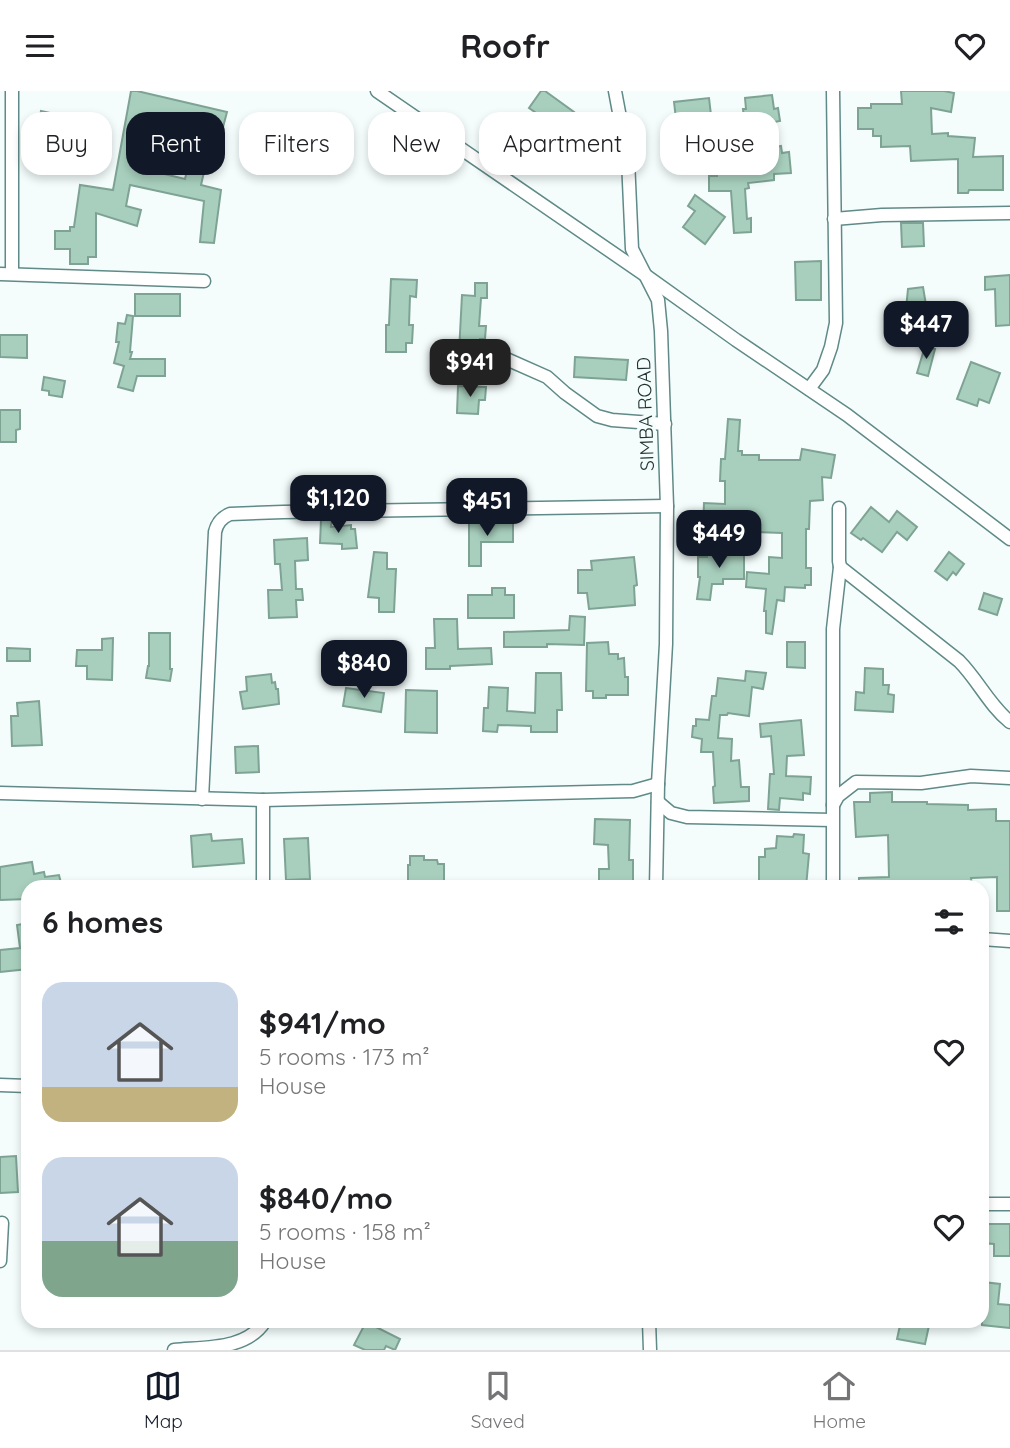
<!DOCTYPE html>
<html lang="en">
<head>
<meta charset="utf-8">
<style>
	:root { --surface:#fff; --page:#f6f6f6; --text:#202124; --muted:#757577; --line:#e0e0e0; --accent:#111827 }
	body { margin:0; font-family:Quicksand,sans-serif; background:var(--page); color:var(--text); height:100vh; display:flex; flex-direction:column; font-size:26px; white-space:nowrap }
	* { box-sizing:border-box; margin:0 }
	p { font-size:23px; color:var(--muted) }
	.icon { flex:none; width:38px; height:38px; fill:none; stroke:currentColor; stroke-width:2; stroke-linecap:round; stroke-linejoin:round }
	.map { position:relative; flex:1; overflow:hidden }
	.details { position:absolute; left:21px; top:789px; width:968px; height:448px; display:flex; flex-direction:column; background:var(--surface); border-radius:21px; box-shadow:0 4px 10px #0003 }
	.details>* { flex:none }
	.guide { position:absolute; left:21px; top:21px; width:970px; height:63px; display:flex; gap:14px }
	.price { position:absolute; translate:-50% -60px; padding:0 16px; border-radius:14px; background:var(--accent); color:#fff; font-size:23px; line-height:46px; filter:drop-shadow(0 2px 4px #0008) }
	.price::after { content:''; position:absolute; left:50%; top:42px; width:21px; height:16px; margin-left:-10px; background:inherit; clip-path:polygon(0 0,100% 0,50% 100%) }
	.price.active { background:#222; color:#fff }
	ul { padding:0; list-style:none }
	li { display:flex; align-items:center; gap:21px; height:175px; padding:0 21px }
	li span { display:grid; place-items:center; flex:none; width:196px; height:140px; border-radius:21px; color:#555 }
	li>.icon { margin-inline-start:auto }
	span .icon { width:84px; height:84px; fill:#fffc; stroke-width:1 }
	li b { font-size:30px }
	h2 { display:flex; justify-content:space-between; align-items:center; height:84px; padding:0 21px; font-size:30px }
	.tag { padding:0 24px; border-radius:21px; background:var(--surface); box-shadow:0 4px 10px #0003; font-size:24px; line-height:63px }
	.tag.active { background:var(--accent); color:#fff }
	header { display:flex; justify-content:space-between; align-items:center; height:91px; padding:0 21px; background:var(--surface); font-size:32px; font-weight:700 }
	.tabs { display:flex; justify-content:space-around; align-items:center; height:98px; border-top:2px solid var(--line); background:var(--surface); font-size:19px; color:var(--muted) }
	.tabs a { display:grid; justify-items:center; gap:4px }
	.tabs .active { color:var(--accent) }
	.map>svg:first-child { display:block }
	.building { fill:#a8cfbe; stroke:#7ea394; stroke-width:2; fill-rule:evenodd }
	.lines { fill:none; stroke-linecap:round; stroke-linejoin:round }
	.minor-casing { stroke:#5f8a87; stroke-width:15 }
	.minor { stroke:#fff; stroke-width:12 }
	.labels { text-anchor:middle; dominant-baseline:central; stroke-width:7; stroke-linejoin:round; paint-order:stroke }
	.street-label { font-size:19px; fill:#1f3130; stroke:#f4fdfc }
</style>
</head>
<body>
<header><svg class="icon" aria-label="menu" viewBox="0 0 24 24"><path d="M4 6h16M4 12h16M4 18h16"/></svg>Roofr<svg class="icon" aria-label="heart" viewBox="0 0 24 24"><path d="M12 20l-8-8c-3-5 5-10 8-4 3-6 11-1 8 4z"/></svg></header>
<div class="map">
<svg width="1010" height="1259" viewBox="0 0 1010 1259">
	<rect width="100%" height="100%" fill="#f4fdfc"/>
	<g class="building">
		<path d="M131 0H137L227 21 222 40 214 38 201 94 221 99 214 152 200 151 204 110 130 94 126 115 141 119 137 135 96 122V166H88V173H70V158H55V140H70V136H74L80 94 113 99ZM166 25 198 33 185 88 152 80Z"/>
		<polygon points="541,0 545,0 574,21 561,39 529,17"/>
		<polygon points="901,0 944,0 954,2 951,21 931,17 932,43 948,42 948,45 975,47 973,66 1003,65 1003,99 969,99 968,102 958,102 958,68 911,70 910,55 881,56 881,45 873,45 873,38 858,38 858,17 871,17 871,13 902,13"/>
		<polygon points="772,4 774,18 778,17 780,30 774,31 776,56 781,55 782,62 789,61 791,82 774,83 774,89 748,92 749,97 745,98 747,128 751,127 751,141 734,142 731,100 709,100 709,85 717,85 717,81 732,81 726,50 724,50 722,30 744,28 743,18 746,18 745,7"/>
		<polygon points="709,7 713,41 678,45 674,11"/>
		<polygon points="41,20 64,25 61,40 38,35"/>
		<polygon points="695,104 725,126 705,153 683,136 695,120 688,115"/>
		<polygon points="901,132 923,132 924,155 902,156"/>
		<polygon points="821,170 821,209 796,209 795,171"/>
		<polygon points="1010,184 1010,234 996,235 995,198 985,199 985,186"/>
		<polygon points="391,188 417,189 416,206 410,205 409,234 413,234 412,252 406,252 406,261 386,261 386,234 389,234"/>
		<polygon points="475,192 487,192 487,207 481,207 479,235 486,235 485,248 480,248 480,262 459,261 462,204 475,205"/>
		<polygon points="923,196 926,214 925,221 930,222 925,251 903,247 905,235 900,234 903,217 906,218 908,198"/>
		<rect x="135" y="203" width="45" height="22"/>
		<polygon points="127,224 133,225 130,261 132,261 130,268 165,268 165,285 137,285 133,300 118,296 124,275 114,272 119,251 116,251 118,232 125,233"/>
		<polygon points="0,244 27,244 27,267 0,266"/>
		<polygon points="925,255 935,258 928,285 917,282"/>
		<polygon points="575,266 628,269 626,289 574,286"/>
		<polygon points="971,271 1000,282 989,312 979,308 977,315 957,308"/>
		<polygon points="44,286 65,290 62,306 49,304 49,300 42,299"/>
		<polygon points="458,295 486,296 485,309 479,309 478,323 457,322"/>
		<polygon points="0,319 20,319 20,338 16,339 16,351 0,351"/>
		<polygon points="728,328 740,329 738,360 742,360 742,364 759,364 759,369 800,369 802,358 835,364 831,387 822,386 823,409 810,410 809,438 806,438 806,477 811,477 811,494 805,494 805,497 785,496 784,510 777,509 772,543 766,542 766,520 764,520 766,498 746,496 747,481 769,483 769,466 782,467 782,442 759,441 759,453 737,453 737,439 703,437 704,412 725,413 725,390 720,390 721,368 725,368"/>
		<polygon points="871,416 889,431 897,420 917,436 907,449 897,441 882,461 863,447 861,449 851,442"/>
		<polygon points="321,429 332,429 331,436 351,434 351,438 355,438 357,457 342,458 342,453 320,452"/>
		<polygon points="469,432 513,432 513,451 481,451 481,475 469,475"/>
		<polygon points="307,447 308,469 295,470 296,498 302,498 303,509 296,509 297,526 269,527 268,499 282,499 280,473 275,473 274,449"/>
		<polygon points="744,459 744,488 723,488 723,493 712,493 710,509 697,508 700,486 698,486 698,466 707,466 707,463 721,462 721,460"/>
		<polygon points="374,461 387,462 387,478 396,478 394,521 379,521 379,507 368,506"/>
		<polygon points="949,461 964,473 956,484 953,481 947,489 935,480"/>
		<polygon points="634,466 637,494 634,495 635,514 589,518 587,502 578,502 578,479 592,479 591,470"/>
		<polygon points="492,497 505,497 505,504 514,504 514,527 468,527 468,504 492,504"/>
		<polygon points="984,502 1002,508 997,524 979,518"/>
		<polygon points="570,525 585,526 584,554 547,553 547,556 504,556 504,541 569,539"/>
		<polygon points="434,528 457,528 458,558 491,557 492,573 450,575 450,578 426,578 426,557 435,557"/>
		<polygon points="149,542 170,542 170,578 172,578 170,590 146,587 148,575 149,575"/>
		<polygon points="113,547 112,589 87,588 87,575 76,575 77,559 102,559 102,548"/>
		<polygon points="608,551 609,563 618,563 618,568 624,567 625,586 628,586 628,604 606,604 606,607 593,607 593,600 586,600 587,552"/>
		<polygon points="787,551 805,551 805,577 787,576"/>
		<polygon points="7,557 30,558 30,570 7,570"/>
		<polygon points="865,577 883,578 883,594 889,594 888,603 894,604 893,621 855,619 856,601 864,602"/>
		<polygon points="746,580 766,582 763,598 752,596 749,625 728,622 727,624 720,624 718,647 732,648 731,670 739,669 741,696 749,696 749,710 714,712 713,696 715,695 713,661 701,661 702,648 692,646 693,635 696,635 696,628 709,629 712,605 716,605 718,587 745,590"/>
		<polygon points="536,582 561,582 562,619 557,619 557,641 531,641 531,635 498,634 497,641 483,640 484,617 488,617 489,596 508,597 507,620 535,622"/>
		<polygon points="271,583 272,592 275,591 276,598 278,598 279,613 243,618 240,601 247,600 246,586"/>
		<polygon points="346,597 384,602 381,621 343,615"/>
		<polygon points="406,599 437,600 437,642 405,641"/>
		<polygon points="39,610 42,654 12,655 11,625 18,625 17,612"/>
		<polygon points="801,629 804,664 787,665 786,685 811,686 810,703 803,702 803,709 780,707 779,719 768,718 770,683 774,683 771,645 761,646 760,633"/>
		<polygon points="258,655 259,681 236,682 235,656"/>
		<polygon points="892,701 892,711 927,711 927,713 968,714 968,719 996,718 996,730 1010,730 1010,820 997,820 997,786 971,787 972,796 859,796 859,787 889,786 888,744 856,746 854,711 870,711 870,702"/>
		<polygon points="595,728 630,729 629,769 633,769 633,796 606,796 606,791 599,792 599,778 609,778 608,754 594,753"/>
		<polygon points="211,743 212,750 242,748 244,772 193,776 191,745"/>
		<polygon points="794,743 804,744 803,762 809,763 806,796 759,796 759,766 765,766 765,758 776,757 777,745 793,746"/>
		<polygon points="308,747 310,788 286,789 284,748"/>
		<polygon points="410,765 424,765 424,769 437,769 438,773 444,773 444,791 439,791 439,796 426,796 426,791 408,791 408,774 410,774"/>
		<polygon points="32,771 34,783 44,781 45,786 59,784 62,796 28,796 28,808 0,809 0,776"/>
		<polygon points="28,832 28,878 0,881 0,859 20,857 17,834"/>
		<polygon points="16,1065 18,1101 0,1102 0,1066"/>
		<polygon points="982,1133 1010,1133 1010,1165 994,1165 994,1153 982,1152"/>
		<polygon points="983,1191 1000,1193 998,1213 1010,1214 1010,1237 982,1234"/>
		<polygon points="901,1230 930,1230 925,1253 897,1248"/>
		<polygon points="366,1231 400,1248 395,1259 386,1255 384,1259 365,1259 354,1254"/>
	</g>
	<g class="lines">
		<g class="minor-casing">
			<g id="minor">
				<polyline points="377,0 645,184 736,249 847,324 1010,448"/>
				<polyline points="615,0 628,69 632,158 658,209 661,240 667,415 666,553 658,693 656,796"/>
				<polyline points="834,128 882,124 1010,122"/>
				<polyline points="12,182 12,0"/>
				<polyline points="0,183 204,190"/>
				<polyline points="495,263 547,286 565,302 597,325 612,329 665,333"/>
				<polyline points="809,298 823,279 831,256 836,232 833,0"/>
				<path d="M840 476 959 570C978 589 989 614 1010 631"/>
				<polyline points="0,702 263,709 633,700 658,693"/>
				<path d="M202 708 215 441C217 432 221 427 230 423L283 421 667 415"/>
				<polyline points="658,711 671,722 687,726 832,729"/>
				<polyline points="833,714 838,705 856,691 921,692 971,685 1010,687"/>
				<polyline points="263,796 263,709"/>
				<polyline points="833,796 833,538 840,476 839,470 839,417"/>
				<polyline points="982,848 1010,850"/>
				<polyline points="0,994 28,995"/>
				<polyline points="982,1113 1010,1113"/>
				<polyline points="0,1170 2,1132"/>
				<polyline points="649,1230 650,1259"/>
				<path d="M174 1259C206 1256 247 1259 265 1230"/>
			</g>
		</g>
		<use href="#minor" class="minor"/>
	</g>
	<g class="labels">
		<g class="street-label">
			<text transform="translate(645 323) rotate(-92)">SIMBA ROAD</text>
		</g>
	</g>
</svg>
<b class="price" style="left:926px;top:270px">$447</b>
<b class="price active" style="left:470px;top:308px">$941</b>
<b class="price" style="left:338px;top:444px">$1,120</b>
<b class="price" style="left:487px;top:447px">$451</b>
<b class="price" style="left:719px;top:479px">$449</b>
<b class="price" style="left:364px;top:609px">$840</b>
<div class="guide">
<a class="tag">Buy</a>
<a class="tag active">Rent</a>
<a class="tag">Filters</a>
<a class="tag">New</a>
<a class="tag">Apartment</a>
<a class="tag">House</a>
</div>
<section class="details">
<h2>6 homes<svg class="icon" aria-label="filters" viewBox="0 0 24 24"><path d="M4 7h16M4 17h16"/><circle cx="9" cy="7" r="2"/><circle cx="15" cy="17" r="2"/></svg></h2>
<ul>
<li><span style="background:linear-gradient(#c9d6e8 75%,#c2b280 0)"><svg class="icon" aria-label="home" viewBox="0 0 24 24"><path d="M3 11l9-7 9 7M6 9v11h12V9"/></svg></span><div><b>$941/mo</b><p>5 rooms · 173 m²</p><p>House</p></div><svg class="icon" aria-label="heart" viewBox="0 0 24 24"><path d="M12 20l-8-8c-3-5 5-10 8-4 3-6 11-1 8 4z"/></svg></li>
<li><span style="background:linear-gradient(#c9d6e8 60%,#7fa58c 0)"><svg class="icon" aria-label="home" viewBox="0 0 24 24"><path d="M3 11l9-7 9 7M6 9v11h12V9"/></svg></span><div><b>$840/mo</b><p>5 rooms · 158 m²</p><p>House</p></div><svg class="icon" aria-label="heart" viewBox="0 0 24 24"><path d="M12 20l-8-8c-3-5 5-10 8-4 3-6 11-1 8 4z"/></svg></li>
</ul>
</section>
</div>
<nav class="tabs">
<a class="active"><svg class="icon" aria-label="map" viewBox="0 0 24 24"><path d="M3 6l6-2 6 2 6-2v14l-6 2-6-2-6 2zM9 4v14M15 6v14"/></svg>Map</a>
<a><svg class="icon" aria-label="saved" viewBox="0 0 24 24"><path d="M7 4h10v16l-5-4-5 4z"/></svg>Saved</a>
<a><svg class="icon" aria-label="home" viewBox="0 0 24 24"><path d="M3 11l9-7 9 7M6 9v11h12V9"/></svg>Home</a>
</nav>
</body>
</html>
